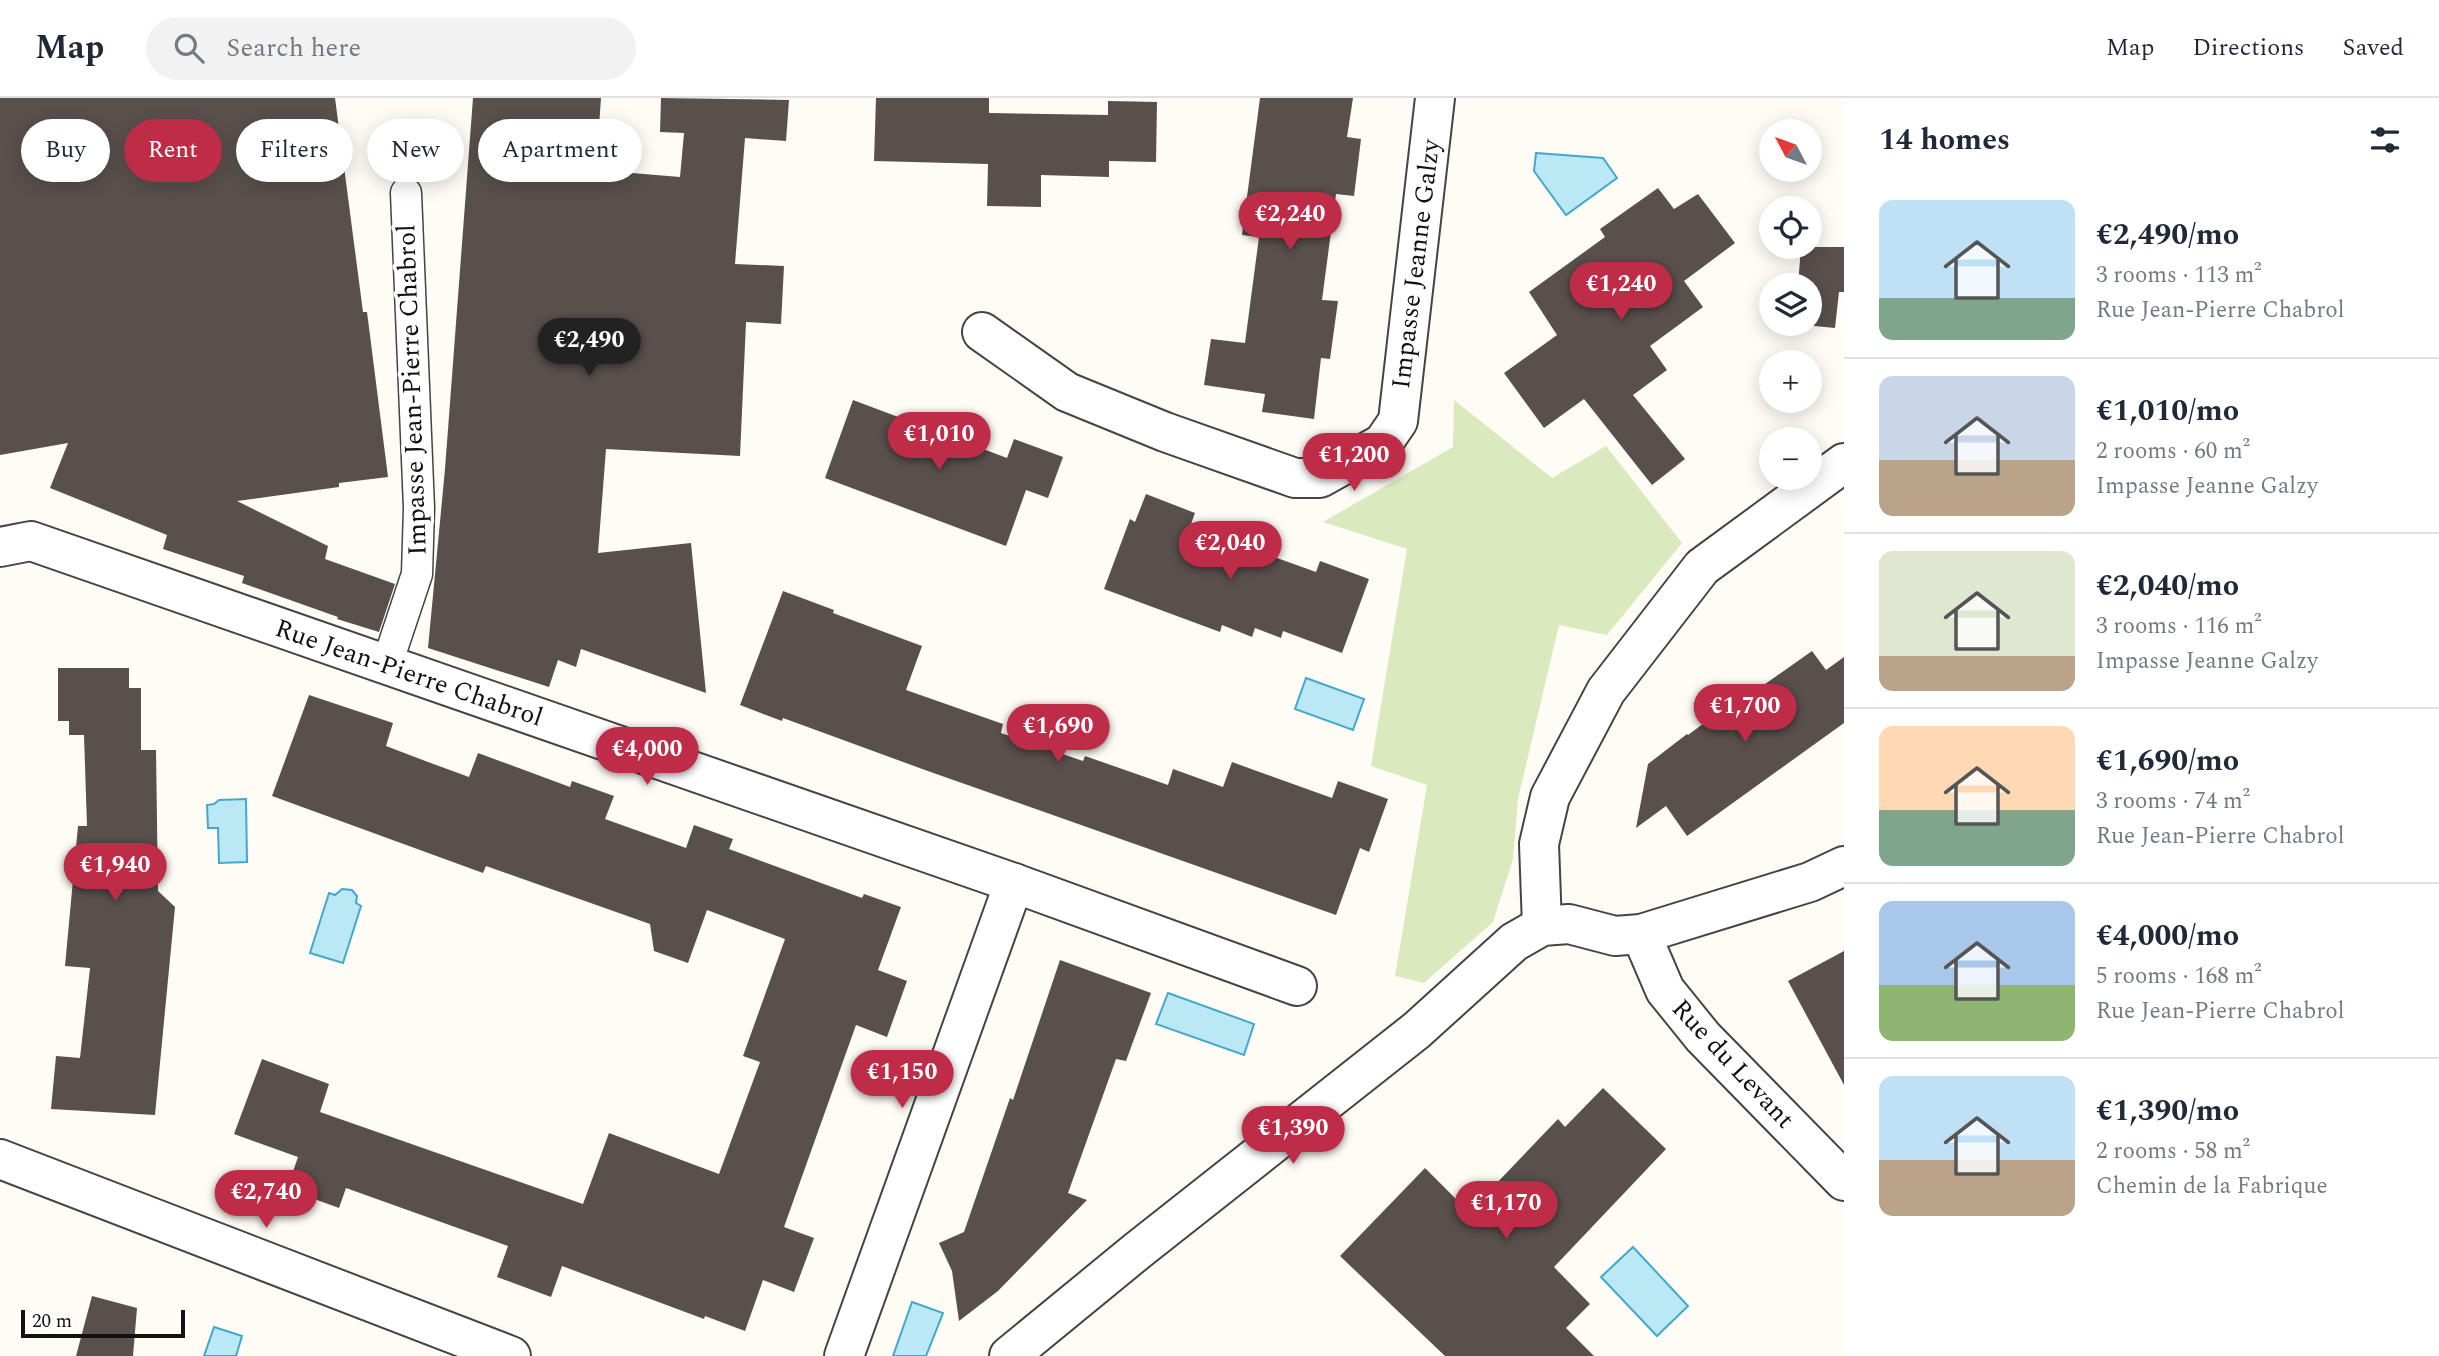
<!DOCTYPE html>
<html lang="en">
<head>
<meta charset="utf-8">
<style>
	:root { --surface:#fff; --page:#f2f2f3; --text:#1f2937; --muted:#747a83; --line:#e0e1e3; --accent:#be2c48 }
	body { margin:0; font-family:Spectral,serif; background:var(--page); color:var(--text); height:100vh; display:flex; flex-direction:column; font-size:26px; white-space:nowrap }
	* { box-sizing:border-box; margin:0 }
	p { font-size:23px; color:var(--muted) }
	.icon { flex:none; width:38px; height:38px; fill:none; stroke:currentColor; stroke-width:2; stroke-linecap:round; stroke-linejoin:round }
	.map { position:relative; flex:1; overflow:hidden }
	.drawer { display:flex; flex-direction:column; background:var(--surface); width:595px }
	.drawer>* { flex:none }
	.top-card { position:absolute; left:21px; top:21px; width:665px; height:63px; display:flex; gap:14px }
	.needle { width:46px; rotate:311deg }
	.fabs { position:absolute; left:1759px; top:21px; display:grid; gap:14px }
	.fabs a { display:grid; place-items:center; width:63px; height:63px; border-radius:50%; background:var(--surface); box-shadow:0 4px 18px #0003; font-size:35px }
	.scale { position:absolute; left:21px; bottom:18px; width:164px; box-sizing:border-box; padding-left:7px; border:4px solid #111; border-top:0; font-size:19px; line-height:24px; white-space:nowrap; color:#111; -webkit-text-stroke:5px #fff; paint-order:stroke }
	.price { position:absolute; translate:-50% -60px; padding:0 16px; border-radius:24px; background:var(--accent); color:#fff; font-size:23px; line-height:46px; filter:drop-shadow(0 2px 4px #0008) }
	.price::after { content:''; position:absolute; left:50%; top:42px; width:21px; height:16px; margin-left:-10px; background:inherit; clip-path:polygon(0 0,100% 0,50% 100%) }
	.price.active { background:#222; color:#fff }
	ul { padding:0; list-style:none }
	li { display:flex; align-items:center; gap:21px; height:175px; padding:0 35px }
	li+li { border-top:2px solid var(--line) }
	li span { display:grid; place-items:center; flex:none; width:196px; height:140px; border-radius:14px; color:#555 }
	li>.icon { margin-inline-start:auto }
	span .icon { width:84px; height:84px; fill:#fffc; stroke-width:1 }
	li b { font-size:30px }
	h2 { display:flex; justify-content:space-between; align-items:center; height:84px; padding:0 35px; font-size:30px }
	.tag { padding:0 24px; border-radius:32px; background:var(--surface); box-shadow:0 4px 18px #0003; font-size:24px; line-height:63px }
	.tag.active { background:var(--accent); color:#fff }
	header { display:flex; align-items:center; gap:42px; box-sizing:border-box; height:98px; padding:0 35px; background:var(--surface); border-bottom:2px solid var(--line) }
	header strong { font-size:33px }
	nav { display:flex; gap:38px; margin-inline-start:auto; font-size:24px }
	.search { width:490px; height:63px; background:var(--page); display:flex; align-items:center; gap:18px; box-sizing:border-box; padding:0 24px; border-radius:38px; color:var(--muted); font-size:26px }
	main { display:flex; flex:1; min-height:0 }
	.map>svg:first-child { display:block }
	.grass { fill:#dbe9be }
	.water { fill:#bbe8f5; stroke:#44a8ca; stroke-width:2 }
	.building { fill:#59504d }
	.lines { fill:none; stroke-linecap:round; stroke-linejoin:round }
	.service-casing { stroke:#444; stroke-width:33 }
	.minor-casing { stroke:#444; stroke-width:42 }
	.service { stroke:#fff; stroke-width:30 }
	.minor { stroke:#fff; stroke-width:38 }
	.labels { text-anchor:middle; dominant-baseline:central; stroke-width:7; stroke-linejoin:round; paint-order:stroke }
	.street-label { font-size:26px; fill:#111; stroke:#fff }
</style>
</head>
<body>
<header>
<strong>Map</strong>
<div class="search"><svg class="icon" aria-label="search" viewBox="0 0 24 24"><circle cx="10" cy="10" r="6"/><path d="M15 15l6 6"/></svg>Search here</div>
<nav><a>Map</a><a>Directions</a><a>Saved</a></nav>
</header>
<main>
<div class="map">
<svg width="1844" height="1258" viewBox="0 0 1844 1258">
	<rect width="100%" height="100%" fill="#fffbf5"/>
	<polygon class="grass" points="1454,302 1552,380 1606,348 1682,445 1607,537 1559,527 1518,701 1513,761 1493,824 1424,885 1395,878 1427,687 1371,668 1407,451 1323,424 1453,349"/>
	<g class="water">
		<polygon points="1536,55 1603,60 1617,80 1566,117 1534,73"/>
		<polygon points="1306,580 1364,601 1353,632 1295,611"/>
		<polygon points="246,701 247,764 219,765 218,730 208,730 207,707 214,706 219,702"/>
		<polygon points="342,791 352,792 357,798 356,805 361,808 343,865 310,855 329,795 335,797"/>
		<polygon points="1168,895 1254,926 1244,957 1156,926"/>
		<polygon points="1633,1149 1688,1208 1657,1238 1601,1179"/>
		<polygon points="912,1204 943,1215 926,1258 893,1258"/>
		<polygon points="214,1229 242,1238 236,1258 204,1258"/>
	</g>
	<g class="building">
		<polygon points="0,0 335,0 363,214 367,214 388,379 339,385 339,389 237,403 328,448 325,461 395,486 379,534 337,521 338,519 242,485 244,478 163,451 167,437 50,390 68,345 0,357"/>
		<polygon points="473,0 601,0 596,72 680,79 684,35 660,34 661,0 789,2 786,43 745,40 735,166 784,168 781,226 746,224 740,358 606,351 598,455 691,445 706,595 581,551 576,569 558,562 549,589 428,550 445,371"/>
		<polygon points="876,0 989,0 989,15 1108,17 1108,3 1157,4 1156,64 1109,63 1109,79 1041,77 1041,109 987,108 988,66 874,63"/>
		<polygon points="1260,0 1353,0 1347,39 1361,41 1354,98 1336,96 1322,202 1338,203 1330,261 1321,260 1314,321 1262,314 1265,296 1204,287 1211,241 1245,245 1259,139 1242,137"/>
		<polygon points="1658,90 1674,111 1698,96 1735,145 1684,183 1703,209 1650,248 1667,272 1633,297 1685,361 1652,387 1584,301 1544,330 1504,275 1557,237 1529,194 1605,139 1600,131"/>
		<polygon points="1801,149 1844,149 1844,194 1839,194 1835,230 1794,226 1810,226 1810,187 1798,187"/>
		<polygon points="853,302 1007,360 1014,341 1063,359 1048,400 1026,392 1006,448 825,380"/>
		<polygon points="1146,396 1195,415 1190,429 1316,474 1320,463 1369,481 1342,555 1283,533 1281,540 1255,530 1252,539 1222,527 1220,534 1104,491 1130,421 1135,424"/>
		<polygon points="783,493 834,512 833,515 922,548 906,592 1003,626 1001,635 1083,663 1085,658 1168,687 1173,671 1223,689 1232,664 1332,700 1338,683 1388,701 1369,754 1360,750 1336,817 925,672 783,620 782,623 740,607"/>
		<polygon points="1812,553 1826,572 1844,559 1844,625 1687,738 1666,708 1636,730 1648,666 1687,636 1688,637 1715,617 1717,620"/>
		<polygon points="58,570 129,570 129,590 141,590 141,652 156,652 158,793 175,809 155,1017 51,1011 56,958 80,960 90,870 65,868 78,728 87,728 84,637 69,637 69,623 58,623"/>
		<polygon points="309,597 393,625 386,648 428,664 469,679 478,655 570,689 572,683 614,698 605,721 686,750 694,727 733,741 729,751 862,800 864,796 901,809 878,872 907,883 887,939 856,927 784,1129 814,1140 794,1194 763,1182 745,1233 705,1218 704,1221 562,1168 551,1199 497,1179 508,1148 346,1090 339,1110 287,1091 298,1059 234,1036 262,961 329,986 320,1014 583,1106 609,1035 719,1076 760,964 743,958 785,841 707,812 688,865 654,853 650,826 486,768 483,775 272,698"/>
		<polygon points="1844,853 1844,987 1788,883"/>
		<polygon points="1060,862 1151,895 1126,963 1116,961 1068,1095 1087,1102 998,1193 959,1223 952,1173 939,1145 964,1134 1010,1000 1013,1002"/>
		<polygon points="1603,990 1666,1051 1554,1169 1590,1206 1566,1230 1594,1258 1445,1258 1340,1158 1425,1070 1469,1114 1558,1021 1565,1029"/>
		<polygon points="92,1198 137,1210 133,1258 76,1258"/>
	</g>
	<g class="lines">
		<g class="service-casing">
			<polyline id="service" points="386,569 417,476 419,410 406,95"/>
		</g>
		<g class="minor-casing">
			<g id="minor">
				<polyline points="982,234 1067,294 1165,334 1295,380 1320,380 1383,345 1398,323 1435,0"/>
				<polyline points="0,449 31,443 1014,785 1297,888"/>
				<polyline points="1542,828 1539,746 1550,699 1606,593 1702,469 1844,365"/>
				<polyline points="1641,836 1665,892 1703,939 1844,1083"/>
				<polyline points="0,1061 511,1258"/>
				<polyline points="844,1258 1014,785"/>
				<polyline points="1009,1258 1137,1153 1417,932 1514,844 1542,828 1569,826 1615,838 1641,836 1810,784 1844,768"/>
			</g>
		</g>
		<use href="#service" class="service"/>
		<use href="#minor" class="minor"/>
	</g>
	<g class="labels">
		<g class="street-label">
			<text transform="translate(1416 166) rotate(-83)">Impasse Jeanne Galzy</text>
			<text transform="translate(412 292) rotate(-92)">Impasse Jean-Pierre Chabrol</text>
			<text transform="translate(409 575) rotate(19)">Rue Jean-Pierre Chabrol</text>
			<text transform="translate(1733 966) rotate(47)">Rue du Levant</text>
		</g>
	</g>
</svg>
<div class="fabs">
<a><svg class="needle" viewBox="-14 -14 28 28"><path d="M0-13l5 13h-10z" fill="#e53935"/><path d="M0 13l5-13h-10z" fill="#747a83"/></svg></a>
<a><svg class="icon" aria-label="locate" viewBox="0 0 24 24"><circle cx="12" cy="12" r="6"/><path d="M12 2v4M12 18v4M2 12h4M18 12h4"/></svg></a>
<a><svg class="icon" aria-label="layers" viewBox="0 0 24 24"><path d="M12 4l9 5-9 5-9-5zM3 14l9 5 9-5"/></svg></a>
<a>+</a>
<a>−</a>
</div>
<div class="scale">20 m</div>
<b class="price" style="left:1290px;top:154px">€2,240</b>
<b class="price" style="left:1621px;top:224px">€1,240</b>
<b class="price active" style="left:589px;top:280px">€2,490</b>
<b class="price" style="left:939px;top:374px">€1,010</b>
<b class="price" style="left:1354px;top:395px">€1,200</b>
<b class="price" style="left:1230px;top:483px">€2,040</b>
<b class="price" style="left:1745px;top:646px">€1,700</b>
<b class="price" style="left:1058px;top:666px">€1,690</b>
<b class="price" style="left:647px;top:689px">€4,000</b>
<b class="price" style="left:115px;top:805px">€1,940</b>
<b class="price" style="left:902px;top:1012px">€1,150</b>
<b class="price" style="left:1293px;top:1068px">€1,390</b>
<b class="price" style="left:266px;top:1132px">€2,740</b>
<b class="price" style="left:1506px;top:1143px">€1,170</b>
<div class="top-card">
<a class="tag">Buy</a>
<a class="tag active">Rent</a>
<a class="tag">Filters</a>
<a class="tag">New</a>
<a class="tag">Apartment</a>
</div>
</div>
<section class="drawer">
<h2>14 homes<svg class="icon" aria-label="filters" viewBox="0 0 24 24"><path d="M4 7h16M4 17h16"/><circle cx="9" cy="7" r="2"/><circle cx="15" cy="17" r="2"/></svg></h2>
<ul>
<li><span style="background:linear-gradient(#bfe0f5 70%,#7fa58c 0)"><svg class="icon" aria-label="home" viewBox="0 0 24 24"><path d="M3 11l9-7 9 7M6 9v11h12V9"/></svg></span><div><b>€2,490/mo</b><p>3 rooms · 113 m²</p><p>Rue Jean-Pierre Chabrol</p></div></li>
<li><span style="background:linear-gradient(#c9d6e8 60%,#b9a48a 0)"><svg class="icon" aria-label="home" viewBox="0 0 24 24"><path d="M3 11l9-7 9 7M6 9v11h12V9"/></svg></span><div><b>€1,010/mo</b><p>2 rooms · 60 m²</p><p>Impasse Jeanne Galzy</p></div></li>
<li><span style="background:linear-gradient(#dfe7d0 75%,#b9a48a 0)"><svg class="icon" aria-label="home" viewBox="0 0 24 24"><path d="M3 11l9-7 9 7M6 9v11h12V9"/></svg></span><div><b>€2,040/mo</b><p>3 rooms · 116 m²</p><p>Impasse Jeanne Galzy</p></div></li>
<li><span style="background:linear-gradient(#ffd9b3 60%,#7fa58c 0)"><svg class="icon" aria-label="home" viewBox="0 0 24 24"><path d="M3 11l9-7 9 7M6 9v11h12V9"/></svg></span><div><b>€1,690/mo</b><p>3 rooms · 74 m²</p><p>Rue Jean-Pierre Chabrol</p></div></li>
<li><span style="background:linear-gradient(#a9c7e8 60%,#8fb573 0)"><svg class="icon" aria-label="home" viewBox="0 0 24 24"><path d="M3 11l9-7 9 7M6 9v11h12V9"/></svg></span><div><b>€4,000/mo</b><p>5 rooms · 168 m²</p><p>Rue Jean-Pierre Chabrol</p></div></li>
<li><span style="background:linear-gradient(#bfe0f5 60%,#b9a48a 0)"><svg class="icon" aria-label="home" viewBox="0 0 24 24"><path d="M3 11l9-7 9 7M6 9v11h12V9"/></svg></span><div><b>€1,390/mo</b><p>2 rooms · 58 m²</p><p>Chemin de la Fabrique</p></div></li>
</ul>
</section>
</main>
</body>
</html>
